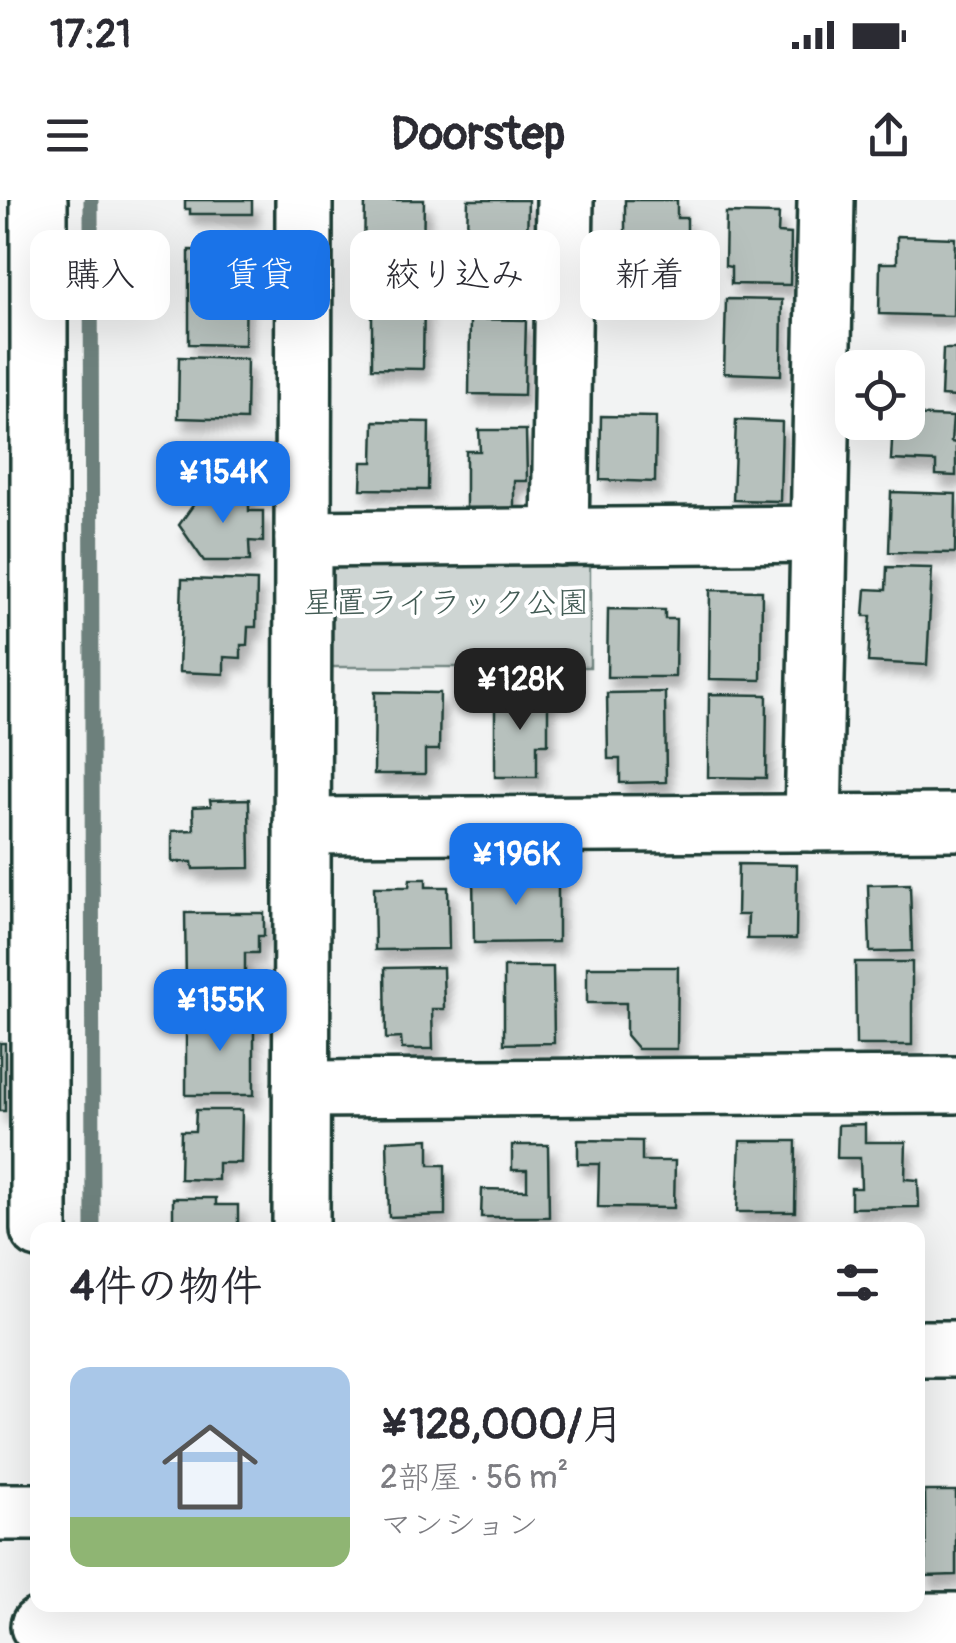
<!DOCTYPE html>
<html lang="ja">
<head>
<meta charset="utf-8">
<style>
	:root { --surface:#fff; --page:#f7f7f7; --text:#2b2b33; --muted:#7c7c81; --accent:#1a73e8 }
	body { margin:0; font-family:Pangolin,"Klee One",sans-serif; background:var(--page); color:var(--text); height:100vh; display:flex; flex-direction:column; font-size:38px; white-space:nowrap }
	* { box-sizing:border-box; margin:0 }
	p { font-size:32px; color:var(--muted) }
	.icon { flex:none; width:55px; height:55px; fill:none; stroke:currentColor; stroke-width:2; stroke-linecap:round; stroke-linejoin:round }
	.map { position:relative; flex:1; overflow:hidden }
	.side { position:absolute; left:30px; top:1022px; width:895px; height:390px; display:flex; flex-direction:column; background:var(--surface); border-radius:20px; box-shadow:0 10px 40px #0002 }
	.side>* { flex:none }
	.top-card { position:absolute; left:30px; top:30px; width:898px; height:90px; display:flex; gap:20px }
	.fabs { position:absolute; left:835px; top:150px; display:grid; gap:20px }
	.fabs a { display:grid; place-items:center; width:90px; height:90px; border-radius:20px; background:var(--surface); box-shadow:0 10px 40px #0002; font-size:50px }
	.price { position:absolute; translate:-50% -85px; padding:0 22px; border-radius:20px; background:var(--accent); color:#fff; font-size:32px; line-height:65px; filter:drop-shadow(0 2px 5px #0008) }
	.price::after { content:''; position:absolute; left:50%; top:60px; width:30px; height:22px; margin-left:-15px; background:inherit; clip-path:polygon(0 0,100% 0,50% 100%) }
	.price.selected { background:#222; color:#fff }
	ul { padding:0; list-style:none }
	li { display:flex; align-items:center; gap:30px; height:250px; padding:0 40px }
	li span { display:grid; place-items:center; flex:none; width:280px; height:200px; border-radius:20px; color:#555 }
	li>.icon { margin-inline-start:auto }
	span .icon { width:120px; height:120px; fill:#fffc; stroke-width:1 }
	li b { font-size:42px }
	h2 { display:flex; justify-content:space-between; align-items:center; height:120px; padding:0 40px; font-size:42px }
	.tag { padding:0 35px; border-radius:20px; background:var(--surface); box-shadow:0 10px 40px #0002; font-size:35px; line-height:90px }
	.tag.selected { background:var(--accent); color:#fff }
	.status { display:flex; justify-content:space-between; align-items:center; height:70px; padding:0 50px; background:var(--surface); direction:ltr }
	.status svg { height:28px; fill:currentColor }
	header { display:flex; justify-content:space-between; align-items:center; height:130px; padding:0 40px; background:var(--surface); font-size:45px; font-weight:700 }
	.map>svg:first-child { display:block }
	.green { fill:#ced5d3; stroke:#768984; stroke-width:2.5 }
	.lines { fill:none; stroke-linecap:round; stroke-linejoin:round }
	.stream { stroke:#6d807b; stroke-width:15 }
	.building { fill:#b7c1bd; stroke:#1f3d34; stroke-width:2.5; filter:url(#shadow) }
	.street-casing { stroke:#1f3d34; stroke-width:62 }
	.street { stroke:#fff; stroke-width:55 }
	.labels { text-anchor:middle; dominant-baseline:central; stroke-width:8; stroke-linejoin:round; paint-order:stroke }
	.park-label { font-size:32px; fill:#425b54; stroke:#fff }
</style>
</head>
<body>
<div class="status"><b>17:21</b><svg viewBox="0 0 49 12"><path d="M0 12V9h3v3zM5 12V6h3v6zM10 12V3h3v9zM15 12V0h3v12zM26 1h20v11H26zM47 4h2v5h-2z"/></svg></div>
<header><svg class="icon" aria-label="menu" viewBox="0 0 24 24"><path d="M4 6h16M4 12h16M4 18h16"/></svg>Doorstep<svg class="icon" aria-label="share" viewBox="0 0 24 24"><path d="M12 15V3M7 8l5-5 5 5M5 13v7h14v-7"/></svg></header>
<div class="map">
<svg width="956" height="1443" viewBox="0 0 956 1443">
	<defs>
		<filter id="shadow"><feDropShadow dx="6" dy="11" stdDeviation="5" flood-color="#0004"/></filter>
	</defs>
	<rect width="100%" height="100%" fill="#f2f3f3"/>
	<filter id="ink" filterUnits="userSpaceOnUse"><feTurbulence type="fractalNoise" baseFrequency=".01" numOctaves="2"/><feDisplacementMap in="SourceGraphic" scale="20" xChannelSelector="R" yChannelSelector="G"/><feConvolveMatrix kernelMatrix="1 2 1 2 8 2 1 2 1" color-interpolation-filters="sRGB"/></filter>
	<g filter="url(#ink)">
		<polygon class="green" points="590,337 590,467 303,467 303,339"/>
		<g class="lines">
			<polyline class="stream" points="91,0 93,1030"/>
		</g>
		<g class="building">
			<polygon points="185,0 252,0 252,14 190,14 190,9 185,9"/>
			<polygon points="365,0 424,0 423,56 364,55"/>
			<polygon points="468,0 528,0 526,84 473,83 474,65 466,65"/>
			<polygon points="625,0 677,0 677,18 687,18 687,70 625,71"/>
			<polygon points="726,13 779,14 778,33 791,34 790,85 731,84 731,67 725,66"/>
			<polygon points="897,36 955,38 953,116 879,114 880,63 897,63"/>
			<polygon points="189,50 263,51 263,82 246,82 245,145 189,144"/>
			<polygon points="372,96 424,98 423,169 372,168"/>
			<polygon points="726,99 782,100 781,175 724,173"/>
			<polygon points="470,119 526,120 524,195 469,194"/>
			<polygon points="943,149 956,149 956,197 941,196"/>
			<polygon points="179,157 247,159 246,220 178,218"/>
			<polygon points="908,215 953,217 951,242 956,243 956,276 936,275 936,262 891,260 893,222 908,222"/>
			<polygon points="601,216 656,217 655,282 600,280"/>
			<polygon points="736,220 782,222 780,301 733,300"/>
			<polygon points="374,221 429,222 428,290 361,289 362,262 373,262"/>
			<polygon points="479,230 526,230 527,281 514,281 514,313 466,313 466,251 480,251"/>
			<polygon points="204,290 249,291 249,311 263,311 263,342 249,341 250,361 204,361 179,325"/>
			<polygon points="891,292 956,294 955,353 889,352"/>
			<polygon points="887,367 932,368 927,465 868,462 871,416 864,416 866,389 886,390"/>
			<polygon points="182,379 257,381 256,427 248,427 247,445 241,445 241,458 224,457 224,474 179,472"/>
			<polygon points="710,390 762,391 761,480 709,479"/>
			<polygon points="608,409 665,410 665,419 676,419 675,477 607,477"/>
			<polygon points="375,492 440,493 439,550 425,550 425,574 374,574"/>
			<polygon points="665,492 666,582 620,583 620,559 608,559 607,493"/>
			<polygon points="495,493 548,493 548,544 537,544 537,577 495,577"/>
			<polygon points="709,494 767,495 766,578 708,577"/>
			<polygon points="249,599 250,668 193,669 192,662 172,662 172,631 194,630 193,607 211,606 210,600"/>
			<polygon points="738,664 797,665 796,739 747,739 748,715 737,715"/>
			<polygon points="558,673 558,742 474,743 473,674"/>
			<polygon points="410,679 426,679 426,687 448,687 449,749 375,750 374,687 409,687"/>
			<polygon points="910,684 912,751 870,752 868,685"/>
			<polygon points="185,713 264,713 264,736 258,736 258,753 245,753 245,788 186,788"/>
			<polygon points="855,762 912,762 912,845 856,845"/>
			<polygon points="443,767 444,809 432,809 433,849 402,849 401,838 386,839 385,768"/>
			<polygon points="504,767 553,767 554,843 504,844"/>
			<polygon points="587,767 678,767 677,849 638,849 626,835 626,803 587,803"/>
			<rect x="186" y="814" width="68" height="81"/>
			<rect x="0" y="843" width="5" height="68"/>
			<polygon points="196,910 242,910 241,963 218,963 218,980 180,979 181,931 195,931"/>
			<polygon points="865,924 865,942 906,942 905,979 918,980 919,1007 851,1008 851,988 861,988 860,958 837,958 838,925"/>
			<polygon points="429,939 429,965 445,965 445,1015 389,1017 387,941"/>
			<polygon points="578,940 642,941 642,961 675,961 674,1008 598,1007 599,964 578,964"/>
			<polygon points="740,941 796,941 795,1012 737,1012"/>
			<polygon points="512,945 548,945 549,1017 481,1017 482,989 527,990 527,970 512,970"/>
			<polygon points="173,998 216,998 216,1005 238,1005 238,1030 173,1030"/>
			<polygon points="925,1291 956,1291 956,1375 926,1376"/>
		</g>
		<g class="lines">
			<g class="street-casing">
				<g id="street">
					<polyline points="39,0 39,1030"/>
					<polyline points="560,337 565,0"/>
					<polyline points="303,339 819,334"/>
					<polyline points="813,623 826,0"/>
					<polyline points="302,626 956,622"/>
					<polyline points="301,889 956,885"/>
					<polyline points="301,1030 304,0"/>
					<polyline points="918,1149 956,1149"/>
					<polyline points="0,1312 38,1312"/>
					<polyline points="39,1426 956,1421"/>
				</g>
			</g>
			<use href="#street" class="street"/>
		</g>
	</g>
	<g class="labels">
		<g class="park-label">
			<text x="446" y="403">星置ライラック公園</text>
		</g>
	</g>
</svg>
<div class="fabs">
<a><svg class="icon" aria-label="locate" viewBox="0 0 24 24"><circle cx="12" cy="12" r="6"/><path d="M12 2v4M12 18v4M2 12h4M18 12h4"/></svg></a>
</div>
<b class="price" style="left:223px;top:326px">¥154K</b>
<b class="price selected" style="left:520px;top:533px">¥128K</b>
<b class="price" style="left:516px;top:708px">¥196K</b>
<b class="price" style="left:220px;top:854px">¥155K</b>
<div class="top-card">
<a class="tag">購入</a>
<a class="tag selected">賃貸</a>
<a class="tag">絞り込み</a>
<a class="tag">新着</a>
</div>
<section class="side">
<h2>4件の物件<svg class="icon" aria-label="filters" viewBox="0 0 24 24"><path d="M4 7h16M4 17h16"/><circle cx="9" cy="7" r="2"/><circle cx="15" cy="17" r="2"/></svg></h2>
<ul>
<li><span style="background:linear-gradient(#a9c7e8 75%,#8fb573 0)"><svg class="icon" aria-label="home" viewBox="0 0 24 24"><path d="M3 11l9-7 9 7M6 9v11h12V9"/></svg></span><div><b>¥128,000/月</b><p>2部屋 · 56 m²</p><p>マンション</p></div></li>
</ul>
</section>
</div>
</body>
</html>
